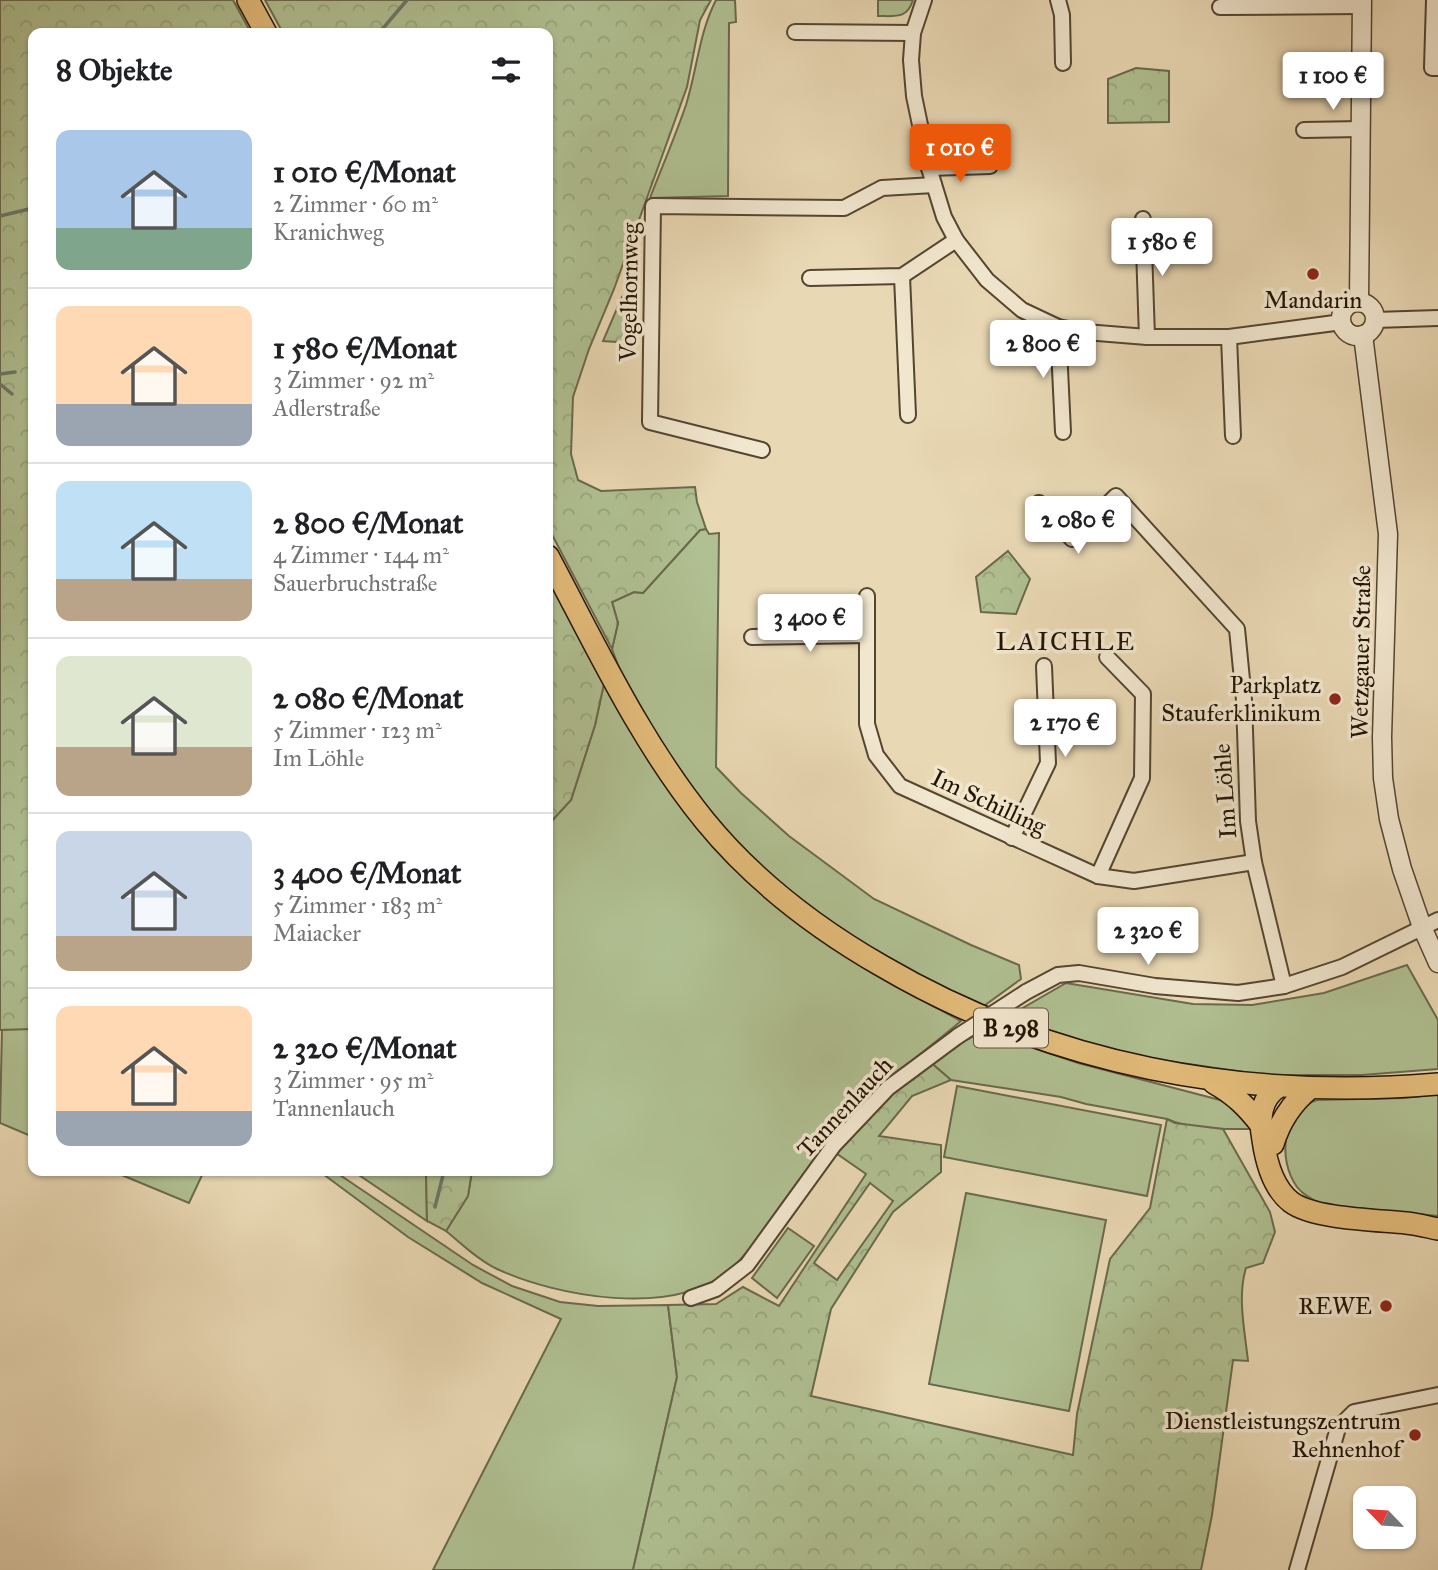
<!DOCTYPE html>
<html lang="de">
<head>
<meta charset="utf-8">
<style>
	:root { --surface:#fff; --page:#f2f2f2; --text:#202124; --muted:#757577; --line:#e0e0e0; --accent:#ea580c }
	body { margin:0; font-family:"IM FELL Great Primer",serif; background:var(--page); color:var(--text); height:100vh; display:flex; flex-direction:column; font-size:26px; white-space:nowrap }
	* { box-sizing:border-box; margin:0 }
	p { font-size:23px; color:var(--muted) }
	.icon { flex:none; width:38px; height:38px; fill:none; stroke:currentColor; stroke-width:2; stroke-linecap:round; stroke-linejoin:round }
	.map { position:relative; flex:1; overflow:hidden }
	.side { position:absolute; left:28px; top:28px; width:525px; height:1148px; display:flex; flex-direction:column; background:var(--surface); border-radius:14px; box-shadow:0 2px 5px #0004 }
	.side>* { flex:none }
	.needle { width:46px; rotate:295deg }
	.fabs { position:absolute; left:1353px; top:1486px; display:grid; gap:14px }
	.fabs a { display:grid; place-items:center; width:63px; height:63px; border-radius:14px; background:var(--surface); box-shadow:0 2px 5px #0004; font-size:35px }
	.price { position:absolute; translate:-50% -60px; padding:0 16px; border-radius:7px; background:#fff; color:#222; font-size:23px; line-height:46px; filter:drop-shadow(0 2px 4px #0008) }
	.price::after { content:''; position:absolute; left:50%; top:42px; width:21px; height:16px; margin-left:-10px; background:inherit; clip-path:polygon(0 0,100% 0,50% 100%) }
	.price.current { background:var(--accent); color:#fff }
	ul { padding:0; list-style:none }
	li { display:flex; align-items:center; gap:21px; height:175px; padding:0 28px }
	li+li { border-top:2px solid var(--line) }
	li span { display:grid; place-items:center; flex:none; width:196px; height:140px; border-radius:14px; color:#555 }
	li>.icon { margin-inline-start:auto }
	span .icon { width:84px; height:84px; fill:#fffc; stroke-width:1 }
	li b { font-size:30px }
	h2 { display:flex; justify-content:space-between; align-items:center; height:84px; padding:0 28px; font-size:30px }
	.map>svg:first-child { display:block }
	.grass { fill:#b0c092; stroke:#696a4c; stroke-width:2 }
	.forest { fill:url(#forest-crowns); stroke:#696a4c; stroke-width:2; fill-rule:evenodd }
	.lines { fill:none; stroke-linecap:round; stroke-linejoin:round }
	.stream { stroke:#697868; stroke-width:3.5 }
	.minor-casing { stroke:#544531; stroke-width:18 }
	.tertiary-casing { stroke:#544531; stroke-width:21 }
	.primary-casing { stroke:#221405; stroke-width:24 }
	.minor { stroke:#f1e6ce; stroke-width:14 }
	.tertiary { stroke:#f1e6ce; stroke-width:18 }
	.primary { stroke:#e4bc7a; stroke-width:21 }
	.minor-bridge-casing { stroke:#544531; stroke-width:18; stroke-linecap:butt }
	.minor-bridge { stroke:#f1e6ce; stroke-width:14 }
	.poi-dot { fill:#8f2418; stroke:#f1e6ce; stroke-width:2.5 }
	.labels { text-anchor:middle; dominant-baseline:central; stroke-width:7; stroke-linejoin:round; paint-order:stroke }
	.shield { fill:#f1e6ce; stroke:#605341; stroke-width:2 }
	.shield-label { font-size:23px; font-weight:bold; fill:#221405 }
	.street-label { font-size:24px; fill:#221405; stroke:#f1e6ce }
	.poi-label { font-size:24px; fill:#221405; stroke:#f1e6ce; text-anchor:end }
	.neighbourhood-label { font-size:26px; letter-spacing:2px; fill:#221405; stroke:#f1e6ce }
</style>
</head>
<body>
<div class="map">
<svg width="1438" height="1570" viewBox="0 0 1438 1570">
	<defs>
		<pattern id="forest-crowns" width="20" height="18" patternUnits="userSpaceOnUse" patternTransform="scale(1.75)"><rect width="20" height="18" fill="#b0c092"/><path d="M2 6a3 3 0 1 1 6 0M12 15a3 3 0 1 1 6 0" fill="none" stroke="#97a47c"/></pattern>
	</defs>
	<rect width="100%" height="100%" fill="#e9d8b4"/>
	<filter id="stains"><feTurbulence type="fractalNoise" baseFrequency=".00286" numOctaves="4"/><feColorMatrix values="0 0 0 0 .2 0 0 0 0 .09 0 0 0 0 .02 0 0 0 .5 -.17"/></filter>
	<radialGradient id="worn" r=".72"><stop offset=".6" stop-color="#630" stop-opacity="0"/><stop offset="1" stop-color="#630" stop-opacity=".3"/></radialGradient>
	<g class="grass">
		<path d="M716 0H735L736 22 729 23 728 196 650 198C662 167 675 137 686 105 697 70 699 33 716 0Z"/>
		<path d="M878 0H913C907 19 896 16 878 16Z"/>
		<polygon points="706,529 709,534 719,533 716,767 741,793 789,836 874,899 971,945 1019,965 1021,979 981,1008 909,971 850,936 805,905 765,870 732,837 696,794 661,744 627,689 612,649 618,623 612,602 634,592 643,593 700,530"/>
		<path d="M605 679 758 890C820 944 889 983 961 1021 921 1055 876 1086 841 1126 817 1154 796 1185 774 1215 760 1235 746 1257 727 1272 671 1317 558 1297 497 1269 478 1260 462 1244 446 1231L468 1196 472 1171H548V825L571 800 595 725Z"/>
		<polygon points="1407,965 1438,1020 1438,1069 1362,1075 1264,1075 1140,1057 1077,1042 1007,1017 1066,983 1193,1004 1252,1005 1324,993"/>
		<polygon points="2,1029 33,1029 33,1137 0,1123"/>
		<path d="M983 1031 1078 1063 1220 1100 1236 1108 1255 1129C1227 1129 1192 1131 1167 1119L1086 1104 1061 1097 951 1080 929 1061Z"/>
		<polygon points="957,1086 1161,1125 1147,1196 944,1157"/>
		<path d="M1438 1094V1216L1324 1205C1314 1200 1304 1196 1297 1187 1277 1159 1282 1111 1317 1100L1405 1098Z"/>
		<polygon points="112,1171 204,1171 189,1203"/>
		<polygon points="319,1171 334,1171 473,1265 512,1286 560,1302 598,1306 668,1305 677,1377 633,1570 433,1570 561,1319 482,1283 408,1237"/>
		<polygon points="353,1171 426,1171 427,1221"/>
		<polygon points="966,1193 1106,1220 1069,1411 929,1384"/>
		<polygon points="788,1228 814,1246 777,1298 752,1278"/>
	</g>
	<g class="forest">
		<polygon points="0,0 233,0 251,33 33,33 33,1029 0,1030"/>
		<polygon points="265,0 711,0 700,20 687,87 614,289 589,349 573,397 571,454 578,480 601,491 695,487 697,502 706,529 700,530 643,593 634,592 612,602 618,623 612,649 548,527 548,33 283,33"/>
		<polygon points="1136,68 1169,71 1169,122 1108,123 1108,79"/>
		<polygon points="635,288 631,343 603,341 622,297"/>
		<polygon points="1008,551 1030,579 1016,614 981,612 976,577"/>
		<polygon points="548,574 605,679 595,725 571,800 548,825"/>
		<path d="M929 1061 951 1080 912 1096 879 1136 941 1145V1172L893 1212 831 1309 811 1396 1073 1455 1077 1414 1110 1259 1150 1208 1167 1119 1175 1123 1223 1129 1270 1212 1275 1232 1263 1263 1246 1268C1237 1297 1245 1332 1248 1361L1233 1360 1212 1515 1201 1570H633L677 1377 668 1305 716 1304 743 1287 779 1306 866 1174 833 1151 863 1117ZM870 1183 893 1201 837 1280 814 1263Z"/>
		<polygon points="426,1171 472,1171 468,1196 446,1231 427,1221"/>
	</g>
	<g class="lines">
		<g class="stream">
			<polyline points="379,33 407,0"/>
			<polyline points="0,216 33,208"/>
			<polyline points="0,374 15,372"/>
			<polyline points="0,384 12,394"/>
			<polyline points="30,417 33,423"/>
			<polyline points="435,1207 444,1171"/>
		</g>
		<g class="minor-casing">
			<g id="minor">
				<polyline points="924,0 913,33 911,60 914,96 929,168 944,217 956,240 987,280 1022,310 1058,327 1085,332 1147,337 1229,337 1342,322"/>
				<polyline points="1058,0 1062,15 1063,63"/>
				<polyline points="1434,0 1432,68 1438,68"/>
				<polyline points="1220,7 1362,6"/>
				<polyline points="795,32 913,33"/>
				<polyline points="1304,130 1361,129"/>
				<polyline points="929,168 990,166"/>
				<polyline points="1143,219 1147,337"/>
				<polyline points="902,276 908,415"/>
				<polyline points="810,278 902,276 956,240"/>
				<polyline points="1375,320 1438,318"/>
				<polyline points="1058,327 1063,432"/>
				<polyline points="1229,337 1233,436"/>
				<polyline points="762,450 650,422 653,206 844,208 882,188 934,185"/>
				<polyline points="1039,503 1072,539 1116,496 1237,629 1244,700 1248,821 1254,862 1284,986"/>
				<polyline points="867,596 867,724 876,755 900,786 1098,876 1134,881 1254,862"/>
				<polyline points="752,637 867,635"/>
				<polyline points="1012,838 1048,763 1044,666"/>
				<polyline points="1098,876 1142,778 1143,694 1107,657"/>
				<polyline points="1026,992 1058,975 1079,973 1155,986 1238,993 1284,986 1342,967 1438,920"/>
				<polyline points="691,1298 716,1289 747,1265 834,1145 888,1088 958,1036"/>
				<polyline points="1297,1570 1338,1428 1354,1412 1438,1395"/>
			</g>
		</g>
		<g class="tertiary-casing">
			<g id="tertiary">
				<polyline points="1359,302 1362,0"/>
				<circle cx="1358" cy="319" r="17"/>
				<polyline points="1363,335 1388,534 1382,737 1383,778 1389,819 1402,869 1422,927 1438,963"/>
			</g>
		</g>
		<g class="primary-casing">
			<g id="primary">
				<polyline points="248,0 266,33"/>
				<path d="M548 556C596 646 640 741 705 821 754 881 816 928 882 966 1051 1065 1243 1101 1438 1084"/>
				<path d="M1214 1083C1234 1094 1247 1107 1261 1125"/>
				<path d="M1278 1087C1260 1099 1259 1119 1263 1140 1266 1161 1273 1188 1291 1202 1313 1219 1378 1220 1406 1223 1417 1224 1428 1227 1438 1229"/>
				<path d="M1273 1144C1280 1121 1291 1104 1309 1089"/>
			</g>
		</g>
		<use href="#minor" class="minor"/>
		<use href="#tertiary" class="tertiary"/>
		<use href="#primary" class="primary"/>
		<g class="minor-bridge-casing">
			<polyline id="minor-bridge" points="958,1036 1026,992"/>
		</g>
		<use href="#minor-bridge" class="minor-bridge"/>
	</g>
	<g class="poi-dot">
		<circle cx="1313" cy="274" r="7"/>
		<circle cx="1335" cy="699" r="7"/>
		<circle cx="1386" cy="1306" r="7"/>
		<circle cx="1415" cy="1435" r="7"/>
	</g>
	<g class="labels">
		<rect class="shield" x="974" y="1008.5" width="74" height="39" rx="5"/>
		<g class="shield-label">
			<text x="1011" y="1028">B 298</text>
		</g>
		<g class="street-label">
			<text transform="translate(629 292) rotate(-89)">Vogelhornweg</text>
			<text transform="translate(1361 652) rotate(-89)">Wetzgauer Straße</text>
			<text transform="translate(1225 791) rotate(-94)">Im Löhle</text>
			<text transform="translate(989 802) rotate(25)">Im Schilling</text>
			<text transform="translate(845 1107) rotate(-47)">Tannenlauch</text>
		</g>
		<g class="poi-label">
			<text x="1313" y="300" text-anchor="middle">Mandarin</text>
			<text x="1321" y="685">Parkplatz<tspan x="1321" dy="28">Stauferklinikum</tspan></text>
			<text x="1372" y="1306">REWE</text>
			<text x="1401" y="1421">Dienstleistungszentrum<tspan x="1401" dy="28">Rehnenhof</tspan></text>
		</g>
		<g class="neighbourhood-label">
			<text x="1066" y="641">LAICHLE</text>
		</g>
	</g>
	<rect width="100%" height="100%" filter="url(#stains)"/>
	<rect width="100%" height="100%" fill="url(#worn)"/>
</svg>
<div class="fabs">
<a><svg class="needle" viewBox="-14 -14 28 28"><path d="M0-13l5 13h-10z" fill="#e53935"/><path d="M0 13l5-13h-10z" fill="#757577"/></svg></a>
</div>
<b class="price" style="left:1333px;top:112px">1 100 €</b>
<b class="price current" style="left:960px;top:184px">1 010 €</b>
<b class="price" style="left:1162px;top:278px">1 580 €</b>
<b class="price" style="left:1043px;top:380px">2 800 €</b>
<b class="price" style="left:1078px;top:556px">2 080 €</b>
<b class="price" style="left:810px;top:654px">3 400 €</b>
<b class="price" style="left:1065px;top:759px">2 170 €</b>
<b class="price" style="left:1148px;top:967px">2 320 €</b>
<section class="side">
<h2>8 Objekte<svg class="icon" aria-label="filters" viewBox="0 0 24 24"><path d="M4 7h16M4 17h16"/><circle cx="9" cy="7" r="2"/><circle cx="15" cy="17" r="2"/></svg></h2>
<ul>
<li><span style="background:linear-gradient(#a9c7e8 70%,#7fa58c 0)"><svg class="icon" aria-label="home" viewBox="0 0 24 24"><path d="M3 11l9-7 9 7M6 9v11h12V9"/></svg></span><div><b>1 010 €/Monat</b><p>2 Zimmer · 60 m²</p><p>Kranichweg</p></div></li>
<li><span style="background:linear-gradient(#ffd9b3 70%,#9aa5b1 0)"><svg class="icon" aria-label="home" viewBox="0 0 24 24"><path d="M3 11l9-7 9 7M6 9v11h12V9"/></svg></span><div><b>1 580 €/Monat</b><p>3 Zimmer · 92 m²</p><p>Adlerstraße</p></div></li>
<li><span style="background:linear-gradient(#bfe0f5 70%,#b9a48a 0)"><svg class="icon" aria-label="home" viewBox="0 0 24 24"><path d="M3 11l9-7 9 7M6 9v11h12V9"/></svg></span><div><b>2 800 €/Monat</b><p>4 Zimmer · 144 m²</p><p>Sauerbruchstraße</p></div></li>
<li><span style="background:linear-gradient(#dfe7d0 65%,#b9a48a 0)"><svg class="icon" aria-label="home" viewBox="0 0 24 24"><path d="M3 11l9-7 9 7M6 9v11h12V9"/></svg></span><div><b>2 080 €/Monat</b><p>5 Zimmer · 123 m²</p><p>Im Löhle</p></div></li>
<li><span style="background:linear-gradient(#c9d6e8 75%,#b9a48a 0)"><svg class="icon" aria-label="home" viewBox="0 0 24 24"><path d="M3 11l9-7 9 7M6 9v11h12V9"/></svg></span><div><b>3 400 €/Monat</b><p>5 Zimmer · 183 m²</p><p>Maiacker</p></div></li>
<li><span style="background:linear-gradient(#ffd9b3 75%,#9aa5b1 0)"><svg class="icon" aria-label="home" viewBox="0 0 24 24"><path d="M3 11l9-7 9 7M6 9v11h12V9"/></svg></span><div><b>2 320 €/Monat</b><p>3 Zimmer · 95 m²</p><p>Tannenlauch</p></div></li>
</ul>
</section>
</div>
</body>
</html>
